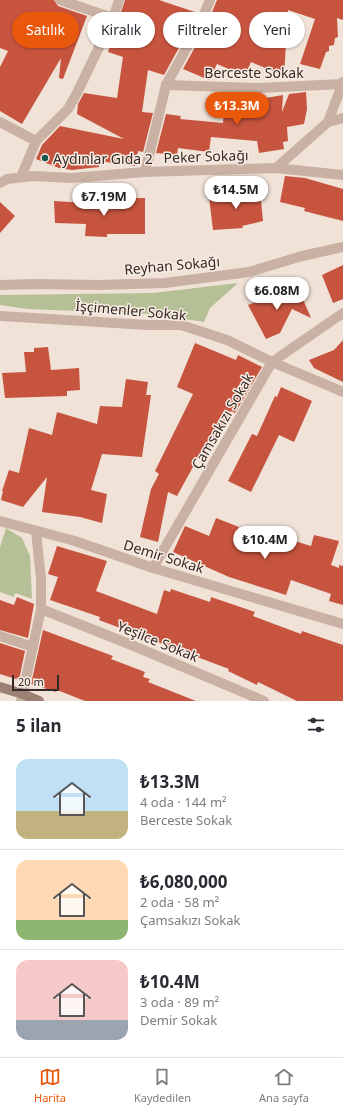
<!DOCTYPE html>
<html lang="tr">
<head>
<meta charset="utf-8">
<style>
	:root { --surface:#fff; --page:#f7f7f7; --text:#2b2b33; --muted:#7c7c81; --line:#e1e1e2; --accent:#ea580c }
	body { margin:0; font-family:"Noto Sans",sans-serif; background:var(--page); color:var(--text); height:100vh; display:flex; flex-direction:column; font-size:15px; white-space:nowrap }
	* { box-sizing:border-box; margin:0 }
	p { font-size:13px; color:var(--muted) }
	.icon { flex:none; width:22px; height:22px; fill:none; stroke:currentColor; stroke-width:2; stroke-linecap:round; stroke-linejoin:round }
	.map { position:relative; height:701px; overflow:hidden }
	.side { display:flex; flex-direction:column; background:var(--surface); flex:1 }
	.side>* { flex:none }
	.guide { position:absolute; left:12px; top:12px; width:319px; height:36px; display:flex; gap:8px }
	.scale { position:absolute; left:12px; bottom:10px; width:47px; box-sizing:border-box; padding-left:4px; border:2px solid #342925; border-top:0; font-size:11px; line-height:14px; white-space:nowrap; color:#342925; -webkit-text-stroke:3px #f9ede3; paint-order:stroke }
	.price { position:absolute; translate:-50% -34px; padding:0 9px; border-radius:14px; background:#fff; color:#222; font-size:13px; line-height:26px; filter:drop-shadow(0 1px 2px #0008) }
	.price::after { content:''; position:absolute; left:50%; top:24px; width:12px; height:9px; margin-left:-6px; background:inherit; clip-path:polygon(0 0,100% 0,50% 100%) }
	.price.current { background:var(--accent); color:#fff }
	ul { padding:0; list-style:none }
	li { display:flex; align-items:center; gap:12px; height:100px; padding:0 16px }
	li+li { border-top:1px solid var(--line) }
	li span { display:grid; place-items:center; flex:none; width:112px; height:80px; border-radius:12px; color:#555 }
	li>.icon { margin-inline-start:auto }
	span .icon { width:48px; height:48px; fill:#fffc; stroke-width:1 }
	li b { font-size:17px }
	h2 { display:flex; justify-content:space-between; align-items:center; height:48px; padding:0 16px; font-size:17px }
	.chip { padding:0 14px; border-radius:18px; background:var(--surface); box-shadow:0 1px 3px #0004; font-size:14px; line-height:36px }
	.chip.current { background:var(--accent); color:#fff }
	.menu { display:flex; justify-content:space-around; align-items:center; height:56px; border-top:1px solid var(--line); background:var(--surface); font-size:11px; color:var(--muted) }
	.menu a { display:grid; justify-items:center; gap:2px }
	.menu .current { color:var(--accent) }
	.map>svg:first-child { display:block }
	.green { fill:#b6c097 }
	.building { fill:#c7543f }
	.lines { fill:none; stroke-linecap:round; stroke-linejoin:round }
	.street { stroke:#c9b1a3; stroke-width:10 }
	.secondary { stroke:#9c8075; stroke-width:10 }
	.poi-dot { fill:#1b5554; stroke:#f9ede3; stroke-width:1.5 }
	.labels { text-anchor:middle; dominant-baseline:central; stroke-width:3; stroke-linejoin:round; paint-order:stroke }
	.street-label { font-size:14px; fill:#342925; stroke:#f9ede3 }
	.poi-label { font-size:14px; fill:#342925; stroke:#f9ede3; text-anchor:start }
</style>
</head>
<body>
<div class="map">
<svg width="343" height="701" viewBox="0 0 343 701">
	<rect width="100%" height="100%" fill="#f1e2d7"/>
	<g class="green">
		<polygon points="238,283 210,308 204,322 152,314 27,309 0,305 0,295 153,293"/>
		<polygon points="6,528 22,538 30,556 32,599 15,593 14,597 0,592 0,547"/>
	</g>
	<g class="building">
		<polygon points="0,0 54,0 58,6 87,16 63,79 59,78 61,58 22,124 0,111 0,67 8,51 0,48"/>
		<polygon points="125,0 159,0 198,13 164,75 148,70 142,112 153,113 143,152 138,151 135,166 99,161 99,167 72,170 59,168 36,159 42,145 60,126 124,139 77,114 78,104 84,93 117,98 123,57 108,52"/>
		<polygon points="217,0 343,0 343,20 337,18 338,37 335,38 334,45 329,46 329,51 326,52 320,69 300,64 315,19 288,10 284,76 251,62 245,76 217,64 209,80 183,69 206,27"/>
		<polygon points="306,92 307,109 304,124 287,127 288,141 283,142 284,149 259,153 257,141 211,137 209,152 178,148 177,155 156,153 166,114 181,116 180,119 223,123 224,109 256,112 254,100 283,95 282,112 289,94"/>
		<polygon points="285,176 305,178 343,189 343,221 304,211 305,208 280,202"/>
		<polygon points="238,190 246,192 260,190 263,221 242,226 243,228 213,230 209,197 222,195 222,192"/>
		<polygon points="118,198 145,198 145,234 107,234 107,237 85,236 86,224 55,223 54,201 118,205"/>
		<polygon points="0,202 15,216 0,233"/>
		<polygon points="343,265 343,299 333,303 322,275"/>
		<polygon points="299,290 311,318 292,309 280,333 266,339 248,305 283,292 288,292 289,293"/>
		<polygon points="343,340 343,382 314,368 309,360 334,350"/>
		<polygon points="195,343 236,360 238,355 262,367 235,413 231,411 213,448 205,445 177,496 168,492 158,542 140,537 151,489 159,474 155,471 193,394 177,387"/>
		<polygon points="48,347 51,370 79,368 80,390 67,391 67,396 5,398 2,373 26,372 24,352 34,352 34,348"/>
		<polygon points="126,379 148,382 146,395 151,395 142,457 102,454 91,490 107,494 102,523 80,517 42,512 47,477 23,507 1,500 3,491 2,491 9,470 19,473 29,428 52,435 57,412 97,424 100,406 122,407"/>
		<polygon points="281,387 312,401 294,442 279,435 251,492 228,481 252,434 257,436 275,396 277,397"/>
		<polygon points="216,518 239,527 236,534 275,546 278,536 311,546 314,535 339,541 331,565 339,568 339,565 343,566 343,605 329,601 331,594 291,580 286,595 229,577 173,552 185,526 209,536"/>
		<polygon points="57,546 107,561 96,591 157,614 164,590 170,592 171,589 210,602 211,597 255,612 253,616 301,634 302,631 343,645 343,701 297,701 258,682 257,685 228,671 229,669 99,620 100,617 50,600 58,577 48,574"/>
		<polygon points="17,597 34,604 28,638 0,630 0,600 14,605"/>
		<polygon points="43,630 113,656 111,659 145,672 143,677 150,679 148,682 196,701 85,701 57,690 56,692 31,684"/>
		<polygon points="0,643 25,651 19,680 0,674"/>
	</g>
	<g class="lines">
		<g class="street">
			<polyline points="60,0 113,18"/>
			<polyline points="166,85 259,88 342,84"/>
			<polyline points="0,122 36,141"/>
			<polyline points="328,122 343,118"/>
			<polyline points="276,168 328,122 343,82"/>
			<polyline points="145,172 166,85 200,24 210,0"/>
			<polyline points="21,177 36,141 68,109 77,93 113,18 119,0"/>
			<polyline points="0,183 7,179 34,176 71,178 145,172 276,168 343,175"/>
			<polyline points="0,285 35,284 99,285 165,283 249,272 302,256 343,247"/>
			<polyline points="0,316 148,325 181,325 227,340 272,362 343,392"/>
			<polyline points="0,521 75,541 153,568 343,624"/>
			<polyline points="153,568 272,362 343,313"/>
			<polyline points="41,609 129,644 264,701"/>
			<polyline points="0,636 33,647"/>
			<polyline points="21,701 41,609 41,579 36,531"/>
		</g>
		<polyline class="secondary" points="0,687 23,694 39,701"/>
	</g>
	<circle class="poi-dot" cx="45" cy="158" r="4"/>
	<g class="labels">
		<g class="street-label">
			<text x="254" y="72">Berceste Sokak</text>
			<text transform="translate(206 156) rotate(-2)">Peker Sokağı</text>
			<text transform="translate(172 265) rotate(-5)">Reyhan Sokağı</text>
			<text transform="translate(131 310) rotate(5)">İşçimenler Sokak</text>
			<text transform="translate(222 421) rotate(-60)">Çamsakızı Sokak</text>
			<text transform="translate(164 556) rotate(17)">Demir Sokak</text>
			<text transform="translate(158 641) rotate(22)">Yeşilce Sokak</text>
		</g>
		<g class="poi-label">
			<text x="53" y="158">Aydınlar Gıda 2</text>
		</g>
	</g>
</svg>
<div class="scale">20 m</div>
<b class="price current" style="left:237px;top:126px">₺13.3M</b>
<b class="price" style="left:236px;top:210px">₺14.5M</b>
<b class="price" style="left:104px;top:217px">₺7.19M</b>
<b class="price" style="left:277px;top:311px">₺6.08M</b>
<b class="price" style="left:265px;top:560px">₺10.4M</b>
<div class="guide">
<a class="chip current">Satılık</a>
<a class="chip">Kiralık</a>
<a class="chip">Filtreler</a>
<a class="chip">Yeni</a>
</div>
</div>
<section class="side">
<h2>5 ilan<svg class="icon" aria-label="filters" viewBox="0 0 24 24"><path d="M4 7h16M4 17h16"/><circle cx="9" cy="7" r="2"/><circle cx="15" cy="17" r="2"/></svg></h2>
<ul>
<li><span style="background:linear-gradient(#bfe0f5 65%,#c2b280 0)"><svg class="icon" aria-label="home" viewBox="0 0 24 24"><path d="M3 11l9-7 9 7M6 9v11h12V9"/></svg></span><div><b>₺13.3M</b><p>4 oda · 144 m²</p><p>Berceste Sokak</p></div></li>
<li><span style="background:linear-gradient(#ffd9b3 75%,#8fb573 0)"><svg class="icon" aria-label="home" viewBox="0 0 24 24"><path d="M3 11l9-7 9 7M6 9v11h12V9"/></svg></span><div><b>₺6,080,000</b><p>2 oda · 58 m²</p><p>Çamsakızı Sokak</p></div></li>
<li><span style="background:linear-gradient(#f6c9c9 75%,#9aa5b1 0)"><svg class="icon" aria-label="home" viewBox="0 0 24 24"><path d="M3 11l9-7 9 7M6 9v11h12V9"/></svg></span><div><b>₺10.4M</b><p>3 oda · 89 m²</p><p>Demir Sokak</p></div></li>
</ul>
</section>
<nav class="menu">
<a class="current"><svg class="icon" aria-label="map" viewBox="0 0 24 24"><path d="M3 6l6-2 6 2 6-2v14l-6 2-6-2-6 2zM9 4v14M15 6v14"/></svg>Harita</a>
<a><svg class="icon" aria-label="saved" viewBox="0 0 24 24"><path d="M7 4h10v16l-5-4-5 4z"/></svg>Kaydedilen</a>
<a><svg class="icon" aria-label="home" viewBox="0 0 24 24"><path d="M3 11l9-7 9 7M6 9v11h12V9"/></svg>Ana sayfa</a>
</nav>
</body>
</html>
